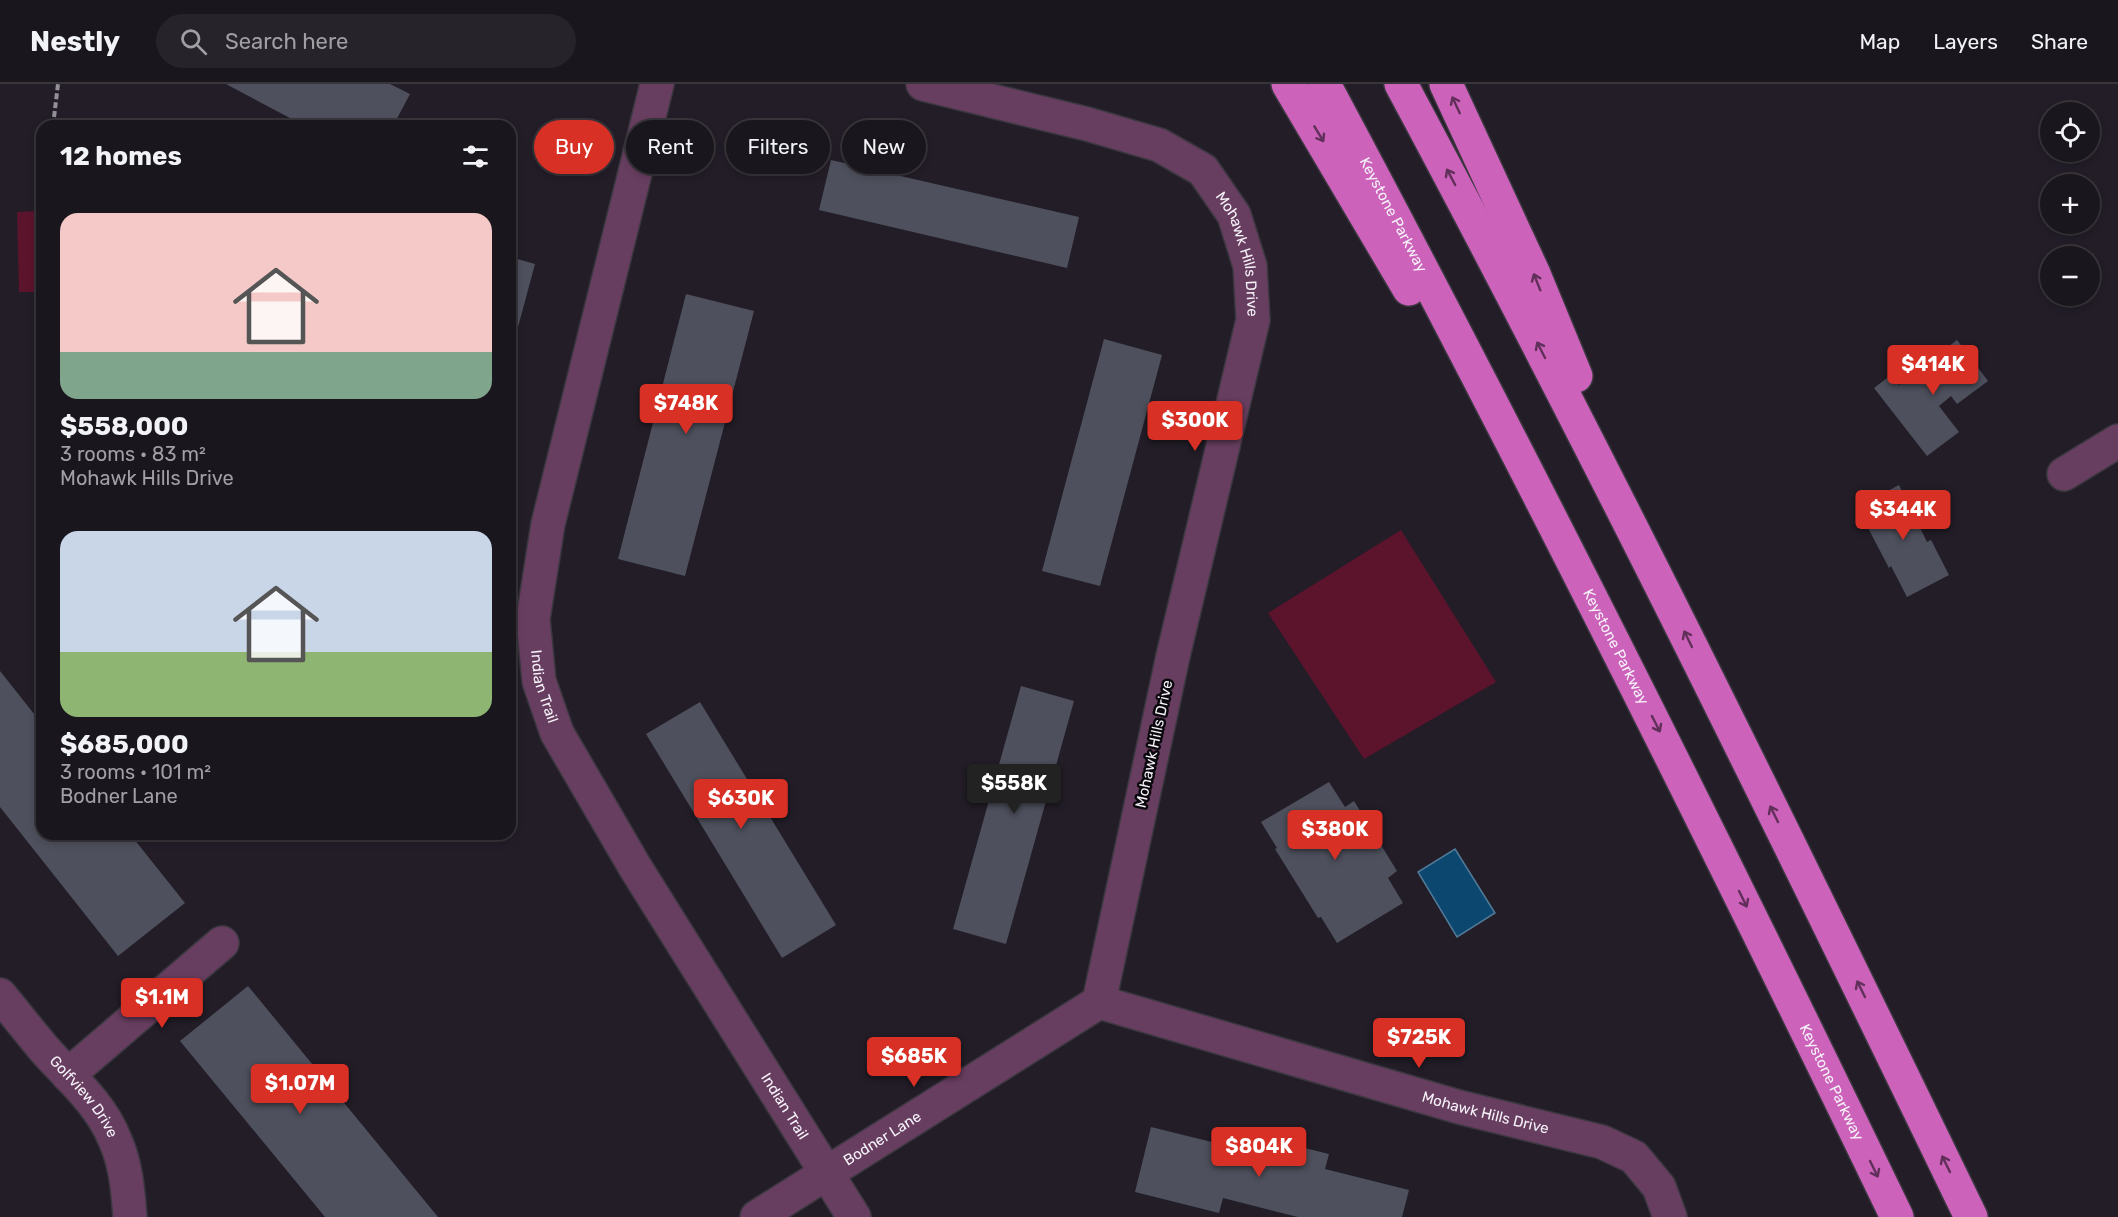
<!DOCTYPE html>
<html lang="en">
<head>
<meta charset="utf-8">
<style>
	:root { --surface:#1a161d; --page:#27232a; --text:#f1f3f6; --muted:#9f9fa4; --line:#38353b; --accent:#d93025 }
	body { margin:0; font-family:Rubik,sans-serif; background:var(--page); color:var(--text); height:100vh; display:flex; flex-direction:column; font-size:22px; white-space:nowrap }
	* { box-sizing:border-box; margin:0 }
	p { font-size:20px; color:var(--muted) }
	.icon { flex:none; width:33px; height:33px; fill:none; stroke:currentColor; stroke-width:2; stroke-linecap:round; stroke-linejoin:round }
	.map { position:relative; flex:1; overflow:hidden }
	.panel { position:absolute; left:36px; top:36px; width:480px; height:720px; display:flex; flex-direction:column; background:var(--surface); border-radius:18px; box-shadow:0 3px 9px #0003,0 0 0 2px var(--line) }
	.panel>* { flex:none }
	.guide { position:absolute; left:534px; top:36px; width:570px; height:54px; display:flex; gap:12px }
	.controls { position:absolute; left:2040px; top:18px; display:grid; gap:12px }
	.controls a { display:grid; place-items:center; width:60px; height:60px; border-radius:50%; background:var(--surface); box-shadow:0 3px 9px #0003,0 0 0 2px var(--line); font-size:30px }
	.price { position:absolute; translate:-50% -51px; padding:0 14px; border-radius:6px; background:var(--accent); color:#fff; font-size:20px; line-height:39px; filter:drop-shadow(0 2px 3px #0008) }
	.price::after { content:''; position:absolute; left:50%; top:36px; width:18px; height:14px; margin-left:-9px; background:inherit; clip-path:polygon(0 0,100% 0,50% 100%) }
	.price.current { background:#222; color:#fff }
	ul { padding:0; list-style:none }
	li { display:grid; align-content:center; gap:12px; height:318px; padding:0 24px }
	li span { display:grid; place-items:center; height:186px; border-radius:18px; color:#555 }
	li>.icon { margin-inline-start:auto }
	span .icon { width:108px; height:108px; fill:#fffc; stroke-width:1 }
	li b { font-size:26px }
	h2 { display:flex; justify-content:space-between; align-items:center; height:72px; padding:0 24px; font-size:26px }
	.chip { padding:0 21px; border-radius:27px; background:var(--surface); box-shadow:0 3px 9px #0003,0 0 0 2px var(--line); font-size:21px; line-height:54px }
	.chip.current { background:var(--accent); color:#fff }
	header { display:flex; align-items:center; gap:36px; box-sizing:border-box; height:84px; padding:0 30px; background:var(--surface); border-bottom:2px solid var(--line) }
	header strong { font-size:28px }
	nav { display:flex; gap:33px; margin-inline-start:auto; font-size:21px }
	.search { width:420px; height:54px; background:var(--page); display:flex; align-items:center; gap:15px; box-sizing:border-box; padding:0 21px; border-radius:33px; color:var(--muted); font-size:22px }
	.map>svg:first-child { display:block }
	.green { fill:#5c142d }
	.water { fill:#0b476e; stroke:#517a98; stroke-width:1.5 }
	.building { fill:#4e515d }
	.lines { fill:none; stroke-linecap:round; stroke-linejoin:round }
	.minor-casing { stroke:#3b3740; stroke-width:36 }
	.highway-casing { stroke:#3b3740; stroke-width:36 }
	.path { stroke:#949098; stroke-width:4; stroke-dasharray:6 3; stroke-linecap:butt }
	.minor { stroke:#683e60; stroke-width:33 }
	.highway { stroke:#cc62b9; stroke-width:33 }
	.oneway { stroke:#61305a }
	.labels { text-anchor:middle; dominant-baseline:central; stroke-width:5; stroke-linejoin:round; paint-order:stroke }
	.street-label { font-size:15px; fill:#f5f2f9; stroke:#0a080d }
</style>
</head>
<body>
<header>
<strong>Nestly</strong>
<div class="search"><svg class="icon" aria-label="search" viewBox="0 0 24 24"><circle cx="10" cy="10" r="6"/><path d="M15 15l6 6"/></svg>Search here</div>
<nav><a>Map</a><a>Layers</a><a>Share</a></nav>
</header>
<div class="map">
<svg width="2118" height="1133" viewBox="0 0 2118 1133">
	<rect width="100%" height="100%" fill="#221d27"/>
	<g class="green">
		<polygon points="42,127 42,208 19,208 17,128"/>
		<polygon points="1401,446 1496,598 1364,675 1268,529"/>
	</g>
	<polygon class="water" points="1455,765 1495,829 1457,853 1418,788"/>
	<g class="building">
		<polygon points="226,0 390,0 410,10 393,42 305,42"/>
		<polygon points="831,76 1079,133 1067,184 819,126"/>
		<polygon points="510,173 535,180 511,269 510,269"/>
		<polygon points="686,210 754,227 685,492 618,475"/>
		<polygon points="1104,255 1162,271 1100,502 1042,487"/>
		<polygon points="1957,256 1988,297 1957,320 1951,312 1939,322 1959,348 1927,372 1874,304 1891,291 1899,301"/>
		<polygon points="1899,401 1927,458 1931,456 1949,491 1907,513 1891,482 1889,484 1857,423"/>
		<polygon points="0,587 42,640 42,750 130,750 185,819 118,872 0,723"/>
		<polygon points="1021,602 1074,617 1006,860 953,845"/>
		<polygon points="700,618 836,841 782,874 646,650"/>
		<polygon points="1329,698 1345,723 1354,717 1397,787 1388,794 1403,819 1337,859 1321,833 1318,834 1275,765 1277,764 1261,738"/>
		<polygon points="248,902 438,1133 325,1133 180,957"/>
		<polygon points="1151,1043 1232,1063 1236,1047 1329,1070 1325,1085 1409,1106 1402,1133 1298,1133 1223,1114 1219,1129 1135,1108"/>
	</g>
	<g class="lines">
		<g class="minor-casing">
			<g id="minor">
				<path id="s1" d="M657 0 548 440 533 535 539 597 557 649 635 783 854 1133"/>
				<path id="s2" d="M923 0 1087 40 1159 61 1203 86 1234 131 1250 182 1253 236 1173 572 1099 918"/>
				<polyline points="2064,390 2118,357"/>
				<path id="s3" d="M0 911C15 929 29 947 44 965 69 993 101 1020 115 1056 126 1080 128 1107 130 1133"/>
				<path id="s4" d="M1099 918 1459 1023 1602 1058 1634 1073 1659 1103 1670 1133"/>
				<polyline points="68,991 222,859"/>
				<path id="s5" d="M757 1133 1099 918"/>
			</g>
		</g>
		<g class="highway-casing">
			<g id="highway">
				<polyline points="1288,0 1409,205"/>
				<path id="s6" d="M1324 0C1524 374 1713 752 1897 1133"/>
				<path d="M1401 0C1601 373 1787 753 1971 1133"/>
				<polyline points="1446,0 1534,190 1576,292"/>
			</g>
		</g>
		<polyline class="path" points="53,42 58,0"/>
		<use href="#minor" class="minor"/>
		<use href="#highway" class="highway"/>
	</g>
	<defs><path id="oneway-shaft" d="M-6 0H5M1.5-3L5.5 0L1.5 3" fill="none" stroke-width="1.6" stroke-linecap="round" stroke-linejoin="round" transform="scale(1.5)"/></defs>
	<g class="oneway">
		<use href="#oneway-shaft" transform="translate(1456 21) rotate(-115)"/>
		<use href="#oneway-shaft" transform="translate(1319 50) rotate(59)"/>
		<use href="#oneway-shaft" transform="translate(1451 93) rotate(-118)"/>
		<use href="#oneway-shaft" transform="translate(1537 198) rotate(-112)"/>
		<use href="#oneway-shaft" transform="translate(1541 266) rotate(-117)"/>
		<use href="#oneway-shaft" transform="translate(1688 555) rotate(-116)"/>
		<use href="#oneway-shaft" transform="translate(1656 640) rotate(63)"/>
		<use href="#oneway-shaft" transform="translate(1774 730) rotate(-116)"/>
		<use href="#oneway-shaft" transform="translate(1743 815) rotate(64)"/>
		<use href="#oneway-shaft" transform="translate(1861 905) rotate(-116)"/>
		<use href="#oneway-shaft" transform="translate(1946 1080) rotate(-116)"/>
		<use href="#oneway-shaft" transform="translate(1874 1085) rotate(64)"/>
	</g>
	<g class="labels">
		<g class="street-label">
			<text stroke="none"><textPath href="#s6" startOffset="148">Keystone Parkway</textPath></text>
			<text stroke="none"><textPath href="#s2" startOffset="388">Mohawk Hills Drive</textPath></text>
			<text stroke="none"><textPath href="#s6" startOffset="634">Keystone Parkway</textPath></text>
			<text stroke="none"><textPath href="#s1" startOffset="618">Indian Trail</textPath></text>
			<text transform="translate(1154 660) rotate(-78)">Mohawk Hills Drive</text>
			<text stroke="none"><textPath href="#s6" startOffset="1120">Keystone Parkway</textPath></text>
			<text stroke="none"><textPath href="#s3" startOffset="132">Golfview Drive</textPath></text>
			<text stroke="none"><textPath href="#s1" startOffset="1104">Indian Trail</textPath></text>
			<text stroke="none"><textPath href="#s4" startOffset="402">Mohawk Hills Drive</textPath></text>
			<text stroke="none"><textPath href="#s5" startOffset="148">Bodner Lane</textPath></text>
		</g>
	</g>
</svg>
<div class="controls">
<a><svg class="icon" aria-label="locate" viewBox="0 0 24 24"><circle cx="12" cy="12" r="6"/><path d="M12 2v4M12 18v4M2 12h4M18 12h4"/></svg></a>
<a>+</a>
<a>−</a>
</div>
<b class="price" style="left:1933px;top:312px">$414K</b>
<b class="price" style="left:686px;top:351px">$748K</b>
<b class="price" style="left:1195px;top:368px">$300K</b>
<b class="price" style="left:1903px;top:457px">$344K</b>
<b class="price current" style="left:1014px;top:731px">$558K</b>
<b class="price" style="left:741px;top:746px">$630K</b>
<b class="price" style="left:1335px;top:777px">$380K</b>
<b class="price" style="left:162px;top:945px">$1.1M</b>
<b class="price" style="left:1419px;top:985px">$725K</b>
<b class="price" style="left:914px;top:1004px">$685K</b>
<b class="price" style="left:300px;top:1031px">$1.07M</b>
<b class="price" style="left:1259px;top:1094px">$804K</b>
<div class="guide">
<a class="chip current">Buy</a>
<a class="chip">Rent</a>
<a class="chip">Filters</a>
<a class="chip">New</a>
</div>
<section class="panel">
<h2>12 homes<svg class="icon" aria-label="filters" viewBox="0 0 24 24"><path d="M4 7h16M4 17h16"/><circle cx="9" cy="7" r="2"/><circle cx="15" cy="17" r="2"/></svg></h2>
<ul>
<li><span style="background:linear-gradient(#f6c9c9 75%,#7fa58c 0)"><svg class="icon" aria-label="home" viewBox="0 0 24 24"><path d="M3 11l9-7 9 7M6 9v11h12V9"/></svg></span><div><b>$558,000</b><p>3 rooms · 83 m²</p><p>Mohawk Hills Drive</p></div></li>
<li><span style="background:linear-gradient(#c9d6e8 65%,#8fb573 0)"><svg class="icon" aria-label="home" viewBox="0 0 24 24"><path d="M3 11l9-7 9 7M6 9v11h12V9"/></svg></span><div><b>$685,000</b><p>3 rooms · 101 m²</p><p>Bodner Lane</p></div></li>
</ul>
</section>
</div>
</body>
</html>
